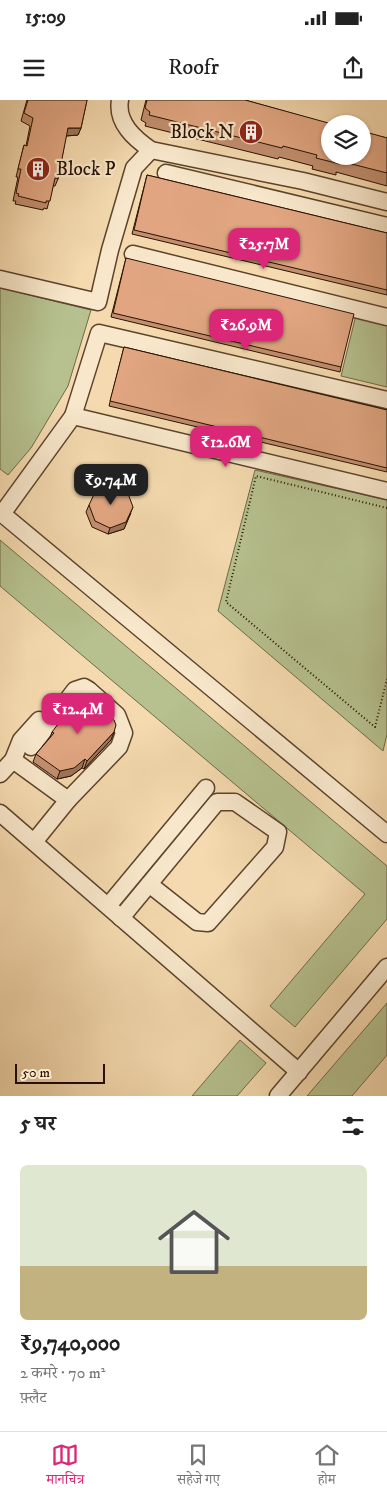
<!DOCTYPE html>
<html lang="hi">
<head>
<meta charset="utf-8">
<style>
	:root { --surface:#fff; --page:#f6f6f6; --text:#222; --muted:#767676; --line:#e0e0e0; --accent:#db2777 }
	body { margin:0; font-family:"IM FELL DW Pica","Noto Serif Devanagari",serif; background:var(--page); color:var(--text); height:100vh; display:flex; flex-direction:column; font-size:19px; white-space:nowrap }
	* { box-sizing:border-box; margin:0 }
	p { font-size:16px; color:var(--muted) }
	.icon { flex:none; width:28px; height:28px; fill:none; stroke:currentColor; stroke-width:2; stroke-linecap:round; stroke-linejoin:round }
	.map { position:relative; height:996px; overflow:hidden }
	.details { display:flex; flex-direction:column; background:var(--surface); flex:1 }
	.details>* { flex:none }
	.controls { position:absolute; left:321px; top:15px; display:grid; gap:10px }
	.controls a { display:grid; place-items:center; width:50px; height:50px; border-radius:50%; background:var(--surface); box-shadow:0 1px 4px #0004; font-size:25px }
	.scale { position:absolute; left:15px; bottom:12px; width:90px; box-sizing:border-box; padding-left:5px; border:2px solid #291100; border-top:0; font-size:14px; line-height:18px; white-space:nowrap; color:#291100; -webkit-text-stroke:4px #f8e7cb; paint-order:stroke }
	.price { position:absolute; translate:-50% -42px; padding:0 11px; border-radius:10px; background:var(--accent); color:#fff; font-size:16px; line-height:32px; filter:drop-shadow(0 1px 2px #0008) }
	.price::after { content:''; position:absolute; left:50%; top:30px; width:15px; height:11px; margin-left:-8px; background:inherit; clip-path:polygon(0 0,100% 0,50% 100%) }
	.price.on { background:#222; color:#fff }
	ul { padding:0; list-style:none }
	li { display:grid; align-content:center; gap:10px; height:265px; padding:0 20px }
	li span { display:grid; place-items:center; height:155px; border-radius:8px; color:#555 }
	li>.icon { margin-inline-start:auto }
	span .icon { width:90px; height:90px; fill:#fffc; stroke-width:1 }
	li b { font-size:21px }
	h2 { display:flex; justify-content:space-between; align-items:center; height:60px; padding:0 20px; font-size:21px }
	.status { display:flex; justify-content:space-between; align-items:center; height:35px; padding:0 25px; background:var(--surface); direction:ltr }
	.status svg { height:14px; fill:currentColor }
	header { display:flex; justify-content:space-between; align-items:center; height:65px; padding:0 20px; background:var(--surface); font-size:22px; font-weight:600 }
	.dock { display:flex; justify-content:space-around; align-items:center; height:70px; border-top:1px solid var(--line); background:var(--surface); font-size:14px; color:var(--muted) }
	.dock a { display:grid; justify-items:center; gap:2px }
	.dock .on { color:var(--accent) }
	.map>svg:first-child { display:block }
	.green { fill:#b6c18f; stroke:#706948 }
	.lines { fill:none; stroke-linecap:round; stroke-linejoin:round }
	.minor-casing { stroke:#5c432c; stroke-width:19 }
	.path { stroke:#291100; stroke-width:2; stroke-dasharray:1 2.5; stroke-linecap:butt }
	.minor { stroke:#f8e7cb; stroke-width:16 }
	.wall { fill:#c28f6f; stroke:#291100 }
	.shaded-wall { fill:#9e745a; stroke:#291100 }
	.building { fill:#e1a681; stroke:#291100 }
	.labels { text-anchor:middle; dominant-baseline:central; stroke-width:4.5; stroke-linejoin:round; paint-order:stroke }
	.poi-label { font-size:19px; fill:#291100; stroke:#f8e7cb; text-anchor:end }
</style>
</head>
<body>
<div class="status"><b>15:09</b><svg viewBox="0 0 49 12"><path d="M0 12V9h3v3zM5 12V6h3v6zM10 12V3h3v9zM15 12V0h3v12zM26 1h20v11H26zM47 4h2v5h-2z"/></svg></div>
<header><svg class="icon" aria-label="menu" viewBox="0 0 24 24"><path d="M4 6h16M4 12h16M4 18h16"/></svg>Roofr<svg class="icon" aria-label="share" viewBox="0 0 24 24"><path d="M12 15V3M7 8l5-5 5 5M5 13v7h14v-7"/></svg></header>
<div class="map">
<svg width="387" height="996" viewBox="0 0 387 996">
	<rect width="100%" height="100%" fill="#f5daaf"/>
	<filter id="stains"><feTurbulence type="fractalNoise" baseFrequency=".004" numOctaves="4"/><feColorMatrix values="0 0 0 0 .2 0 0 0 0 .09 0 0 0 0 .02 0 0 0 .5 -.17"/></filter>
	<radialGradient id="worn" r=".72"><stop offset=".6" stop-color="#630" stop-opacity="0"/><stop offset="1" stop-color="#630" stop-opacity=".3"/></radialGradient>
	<g class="green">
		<polygon points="0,188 91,210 68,286 31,348 8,375 0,369"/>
		<polygon points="356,215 387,222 387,287 341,276"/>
		<polygon points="255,370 387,400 387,634 383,651 218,511"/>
		<polygon points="0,440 387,766 387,819 295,927 270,906 365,794 0,486"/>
		<polygon points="387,903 387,955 352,996 307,996"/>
		<polygon points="240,940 266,963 237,996 192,996"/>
	</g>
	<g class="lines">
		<g class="minor-casing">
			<g id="minor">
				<path d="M120 0C116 23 135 39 151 50L303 81 387 102"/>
				<polyline points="166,73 387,126"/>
				<polyline points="133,154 387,217"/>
				<polyline points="0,179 98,202 110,150 134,68 151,50"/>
				<polyline points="73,316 387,391"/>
				<polyline points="0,412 387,734"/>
				<polyline points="2,414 73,316 99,233 387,300"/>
				<polyline points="31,647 75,590 84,587 89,590 117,615 124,633 119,647 68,700 34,742"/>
				<polyline points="13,660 68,700"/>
				<polyline points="0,674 13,660 21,640 39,620"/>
				<polyline points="0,713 299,972"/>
				<polyline points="108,806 206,688"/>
				<polyline points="121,818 217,702 235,702 278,732 275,747 208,823 197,822 149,784"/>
				<polyline points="278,996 387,867"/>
			</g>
		</g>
		<polyline class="path" points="387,408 256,376 226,502 375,627 387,579"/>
		<use href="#minor" class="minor"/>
	</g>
	<g class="wall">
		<polygon points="27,0 87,0 81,28 78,35 66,36 58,79 55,86 53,86 47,109 44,108 43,110 15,104 16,101 13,101 18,77 16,77 24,45 26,46 30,26 21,21"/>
		<polygon points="146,0 245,0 330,24 387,38 387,86 336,72 336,75 312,69 313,66 279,57 278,59 145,26 146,23 141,20"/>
		<polygon points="147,75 387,133 387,195 132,134"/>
		<polygon points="126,158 341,267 340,272 111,217"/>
		<polygon points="124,247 387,310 387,372 109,306"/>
		<polygon points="89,405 131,413 124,429 108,434 92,427 86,412"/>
		<polygon points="52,632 111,640 84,669 82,668 71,676 57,679 33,662 36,654 50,638"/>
	</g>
	<g class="shaded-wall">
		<polygon points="68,28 81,28 78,35 65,36"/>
		<polygon points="133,407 124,429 108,434 110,428"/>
		<polygon points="114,632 111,640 84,669 87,661"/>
		<polygon points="85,659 82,668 71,676 57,679 60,671"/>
	</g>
	<g class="building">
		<polygon points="28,0 87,0 81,28 68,28 58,79 55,78 50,101 46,101 46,103 18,96 19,94 16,93 21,69 18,69 24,45 27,46 33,18 24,13"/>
		<polygon points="147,0 245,0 332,24 339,22 346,24 330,24 330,56 362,56 362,31 387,38 387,73 340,61 340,64 316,58 317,55 283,46 282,48 149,15 150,12 145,8"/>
		<polygon points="147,75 387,133 387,190 134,130"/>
		<polygon points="126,158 354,214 341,267 113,213"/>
		<polygon points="124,247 387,310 387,368 110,301"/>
		<polygon points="112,384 127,391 133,407 126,422 110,428 95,421 89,405 96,390 103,385"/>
		<polygon points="82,593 114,620 116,625 114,632 87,661 85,659 74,668 60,671 36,654 54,633 52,632"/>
	</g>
	<defs>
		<g id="building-disc" transform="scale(1.25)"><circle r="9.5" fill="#8f2418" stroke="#f8e7cb"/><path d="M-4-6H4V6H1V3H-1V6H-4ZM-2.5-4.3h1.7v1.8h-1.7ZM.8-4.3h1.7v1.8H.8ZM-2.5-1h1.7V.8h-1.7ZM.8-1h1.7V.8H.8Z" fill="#fff"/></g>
	</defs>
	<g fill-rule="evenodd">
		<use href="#building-disc" x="251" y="32"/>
		<use href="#building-disc" x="38" y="69"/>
	</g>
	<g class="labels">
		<g class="poi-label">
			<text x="234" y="32">Block N</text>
			<text x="56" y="69" text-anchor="start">Block P</text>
		</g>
	</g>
	<rect width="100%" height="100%" filter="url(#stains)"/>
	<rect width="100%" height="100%" fill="url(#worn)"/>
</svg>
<div class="controls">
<a><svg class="icon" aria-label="layers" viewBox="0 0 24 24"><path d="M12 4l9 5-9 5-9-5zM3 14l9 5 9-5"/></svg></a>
</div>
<div class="scale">50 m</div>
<b class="price" style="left:264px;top:170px">₹25.7M</b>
<b class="price" style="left:246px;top:251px">₹26.9M</b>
<b class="price" style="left:226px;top:368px">₹12.6M</b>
<b class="price on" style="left:111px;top:406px">₹9.74M</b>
<b class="price" style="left:78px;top:635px">₹12.4M</b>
</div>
<section class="details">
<h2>5 घर<svg class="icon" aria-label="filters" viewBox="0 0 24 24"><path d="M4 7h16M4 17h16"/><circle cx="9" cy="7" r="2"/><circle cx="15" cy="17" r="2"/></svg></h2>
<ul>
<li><span style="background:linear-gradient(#dfe7d0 65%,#c2b280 0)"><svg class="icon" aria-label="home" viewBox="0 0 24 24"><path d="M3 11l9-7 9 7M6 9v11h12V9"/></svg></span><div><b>₹9,740,000</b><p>2 कमरे · 70 m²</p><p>फ़्लैट</p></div></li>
</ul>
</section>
<nav class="dock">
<a class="on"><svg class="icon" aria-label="map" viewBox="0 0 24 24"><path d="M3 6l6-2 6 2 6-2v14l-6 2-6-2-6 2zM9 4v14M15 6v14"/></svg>मानचित्र</a>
<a><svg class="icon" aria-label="saved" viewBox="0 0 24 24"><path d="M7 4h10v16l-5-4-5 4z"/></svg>सहेजे गए</a>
<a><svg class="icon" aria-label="home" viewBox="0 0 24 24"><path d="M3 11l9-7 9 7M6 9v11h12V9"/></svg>होम</a>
</nav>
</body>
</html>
